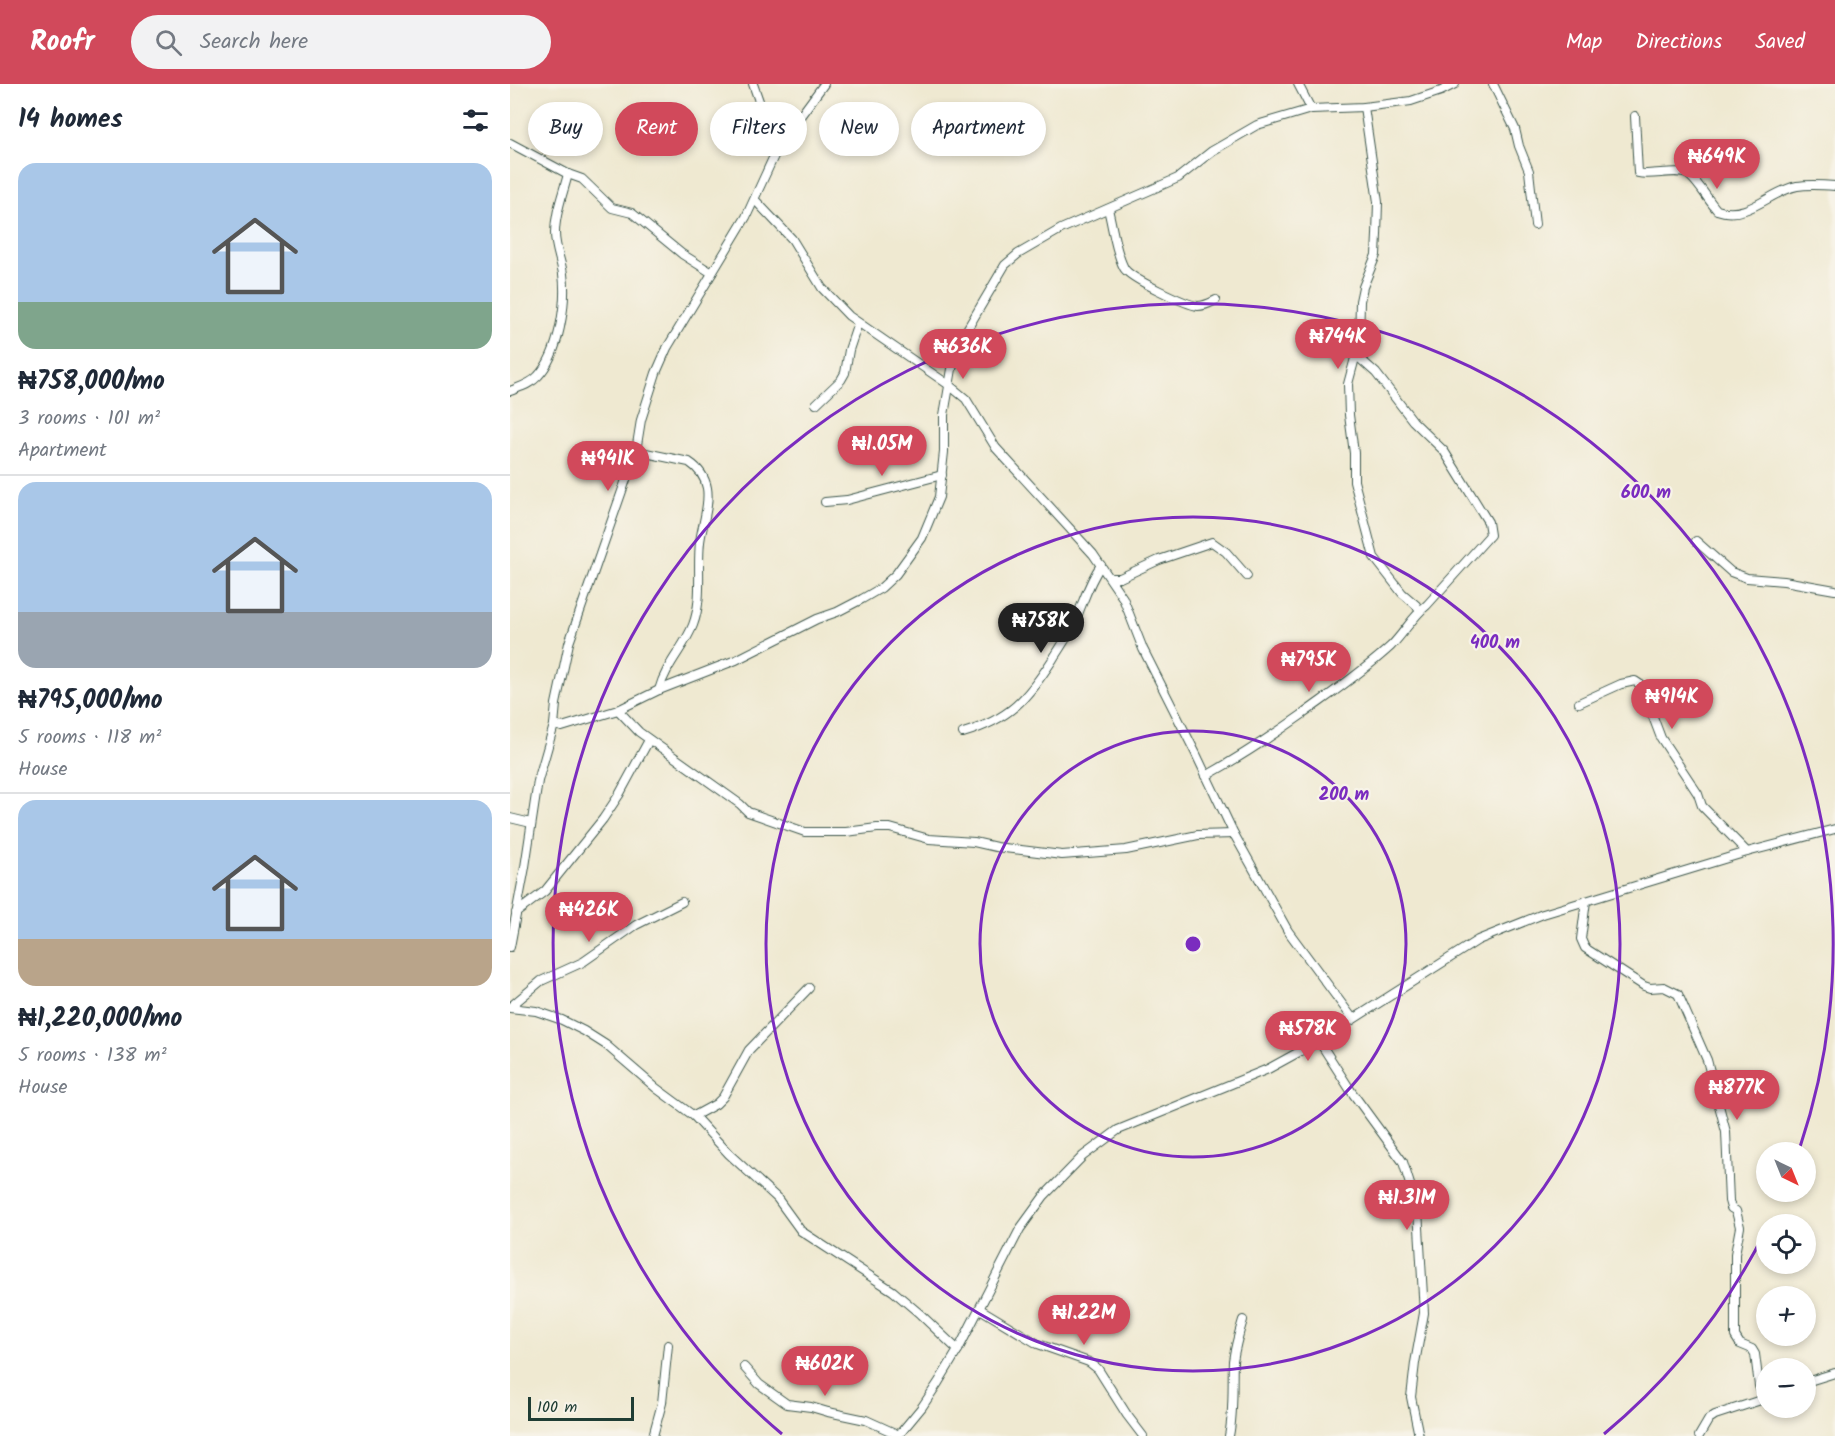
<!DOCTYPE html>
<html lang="en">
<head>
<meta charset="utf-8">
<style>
	:root { --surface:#fff; --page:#f2f2f3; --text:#1f2937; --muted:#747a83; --line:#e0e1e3; --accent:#d1495b }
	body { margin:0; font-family:Kalam,sans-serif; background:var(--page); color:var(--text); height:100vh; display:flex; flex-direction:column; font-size:22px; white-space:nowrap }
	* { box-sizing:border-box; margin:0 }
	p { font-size:20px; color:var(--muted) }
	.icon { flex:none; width:33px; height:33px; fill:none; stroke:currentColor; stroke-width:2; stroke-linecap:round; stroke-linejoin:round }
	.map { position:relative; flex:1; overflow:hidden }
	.details { display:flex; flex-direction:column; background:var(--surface); width:510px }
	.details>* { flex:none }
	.hud { position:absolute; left:18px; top:18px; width:570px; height:54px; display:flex; gap:12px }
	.needle { width:39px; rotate:137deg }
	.tools { position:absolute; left:1246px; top:1058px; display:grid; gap:12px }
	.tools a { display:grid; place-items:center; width:60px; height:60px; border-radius:50%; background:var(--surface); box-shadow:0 3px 9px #0003; font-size:30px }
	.scale { position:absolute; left:18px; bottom:15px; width:106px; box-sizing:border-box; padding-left:6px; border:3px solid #1f3d34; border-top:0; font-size:16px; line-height:21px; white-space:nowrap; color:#1f3d34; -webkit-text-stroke:4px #f7f3e8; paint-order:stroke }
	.price { position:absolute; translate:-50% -51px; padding:0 14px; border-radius:21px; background:var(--accent); color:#fff; font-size:20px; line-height:39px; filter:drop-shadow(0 2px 3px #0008) }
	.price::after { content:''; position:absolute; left:50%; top:36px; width:18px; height:14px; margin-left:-9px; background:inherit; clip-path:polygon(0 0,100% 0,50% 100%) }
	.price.active { background:#222; color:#fff }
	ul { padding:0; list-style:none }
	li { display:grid; align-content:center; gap:12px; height:318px; padding:0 18px }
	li+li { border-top:2px solid var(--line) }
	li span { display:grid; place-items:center; height:186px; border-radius:18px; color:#555 }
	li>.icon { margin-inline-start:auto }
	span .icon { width:108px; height:108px; fill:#fffc; stroke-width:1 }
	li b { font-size:26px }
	h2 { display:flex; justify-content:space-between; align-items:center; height:72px; padding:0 18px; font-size:26px }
	.tag { padding:0 21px; border-radius:27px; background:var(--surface); box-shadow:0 3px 9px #0003; font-size:21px; line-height:54px }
	.tag.active { background:var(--accent); color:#fff }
	header { display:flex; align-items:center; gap:36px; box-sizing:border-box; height:84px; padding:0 30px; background:var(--accent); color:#fff }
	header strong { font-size:28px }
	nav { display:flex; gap:33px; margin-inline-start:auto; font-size:21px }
	.search { width:420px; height:54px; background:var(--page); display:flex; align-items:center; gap:15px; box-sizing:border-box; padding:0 21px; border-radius:33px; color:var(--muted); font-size:22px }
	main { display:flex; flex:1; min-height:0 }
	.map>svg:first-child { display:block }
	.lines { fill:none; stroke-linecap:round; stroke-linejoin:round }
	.minor-casing { stroke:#3e574c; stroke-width:10 }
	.minor { stroke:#fff; stroke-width:8 }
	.ring { fill:none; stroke:#7b2cbf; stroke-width:3 }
	.centre { fill:#7b2cbf; stroke:#f7f3e8; stroke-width:3 }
	.ring-label { font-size:18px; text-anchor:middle; font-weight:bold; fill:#7b2cbf; stroke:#f7f3e8; stroke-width:4.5; stroke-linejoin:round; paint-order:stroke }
</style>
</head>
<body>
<header>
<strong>Roofr</strong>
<div class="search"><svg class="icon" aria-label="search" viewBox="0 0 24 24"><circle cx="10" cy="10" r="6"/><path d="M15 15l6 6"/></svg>Search here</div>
<nav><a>Map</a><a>Directions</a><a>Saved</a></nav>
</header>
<main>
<section class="details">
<h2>14 homes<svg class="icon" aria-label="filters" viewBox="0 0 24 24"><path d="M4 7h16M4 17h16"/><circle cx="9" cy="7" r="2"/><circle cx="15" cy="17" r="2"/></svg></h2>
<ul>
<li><span style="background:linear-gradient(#a9c7e8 75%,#7fa58c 0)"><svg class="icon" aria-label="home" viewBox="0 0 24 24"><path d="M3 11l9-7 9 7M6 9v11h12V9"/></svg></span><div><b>₦758,000/mo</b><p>3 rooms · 101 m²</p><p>Apartment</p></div></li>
<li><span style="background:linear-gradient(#a9c7e8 70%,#9aa5b1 0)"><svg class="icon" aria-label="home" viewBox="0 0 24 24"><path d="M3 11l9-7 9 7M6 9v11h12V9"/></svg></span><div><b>₦795,000/mo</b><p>5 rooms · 118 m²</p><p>House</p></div></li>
<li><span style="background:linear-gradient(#a9c7e8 75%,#b9a48a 0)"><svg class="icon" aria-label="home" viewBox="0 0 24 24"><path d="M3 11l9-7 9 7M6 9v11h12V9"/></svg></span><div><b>₦1,220,000/mo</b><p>5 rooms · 138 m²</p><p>House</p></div></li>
</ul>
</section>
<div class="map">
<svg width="1325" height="1352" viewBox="0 0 1325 1352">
	<rect width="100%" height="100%" fill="#f7f3e8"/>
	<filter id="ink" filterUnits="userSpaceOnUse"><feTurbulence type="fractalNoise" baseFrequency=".0167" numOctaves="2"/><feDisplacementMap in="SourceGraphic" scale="12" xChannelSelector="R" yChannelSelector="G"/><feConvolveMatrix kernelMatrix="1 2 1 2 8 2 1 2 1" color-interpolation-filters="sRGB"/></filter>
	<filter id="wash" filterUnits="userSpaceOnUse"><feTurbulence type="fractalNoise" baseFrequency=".008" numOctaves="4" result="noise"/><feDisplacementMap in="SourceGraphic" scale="24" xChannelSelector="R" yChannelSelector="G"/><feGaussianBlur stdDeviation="1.35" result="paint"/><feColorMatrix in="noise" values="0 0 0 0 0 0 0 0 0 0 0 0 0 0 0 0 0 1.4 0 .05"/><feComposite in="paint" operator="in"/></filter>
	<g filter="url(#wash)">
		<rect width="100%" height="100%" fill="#efe9d1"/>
	</g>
	<g filter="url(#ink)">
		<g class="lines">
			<g class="minor-casing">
				<g id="minor">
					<polyline points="243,0 255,34 269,61"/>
					<polyline points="788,0 801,25"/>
					<polyline points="983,0 1005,45 1009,62 1019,87 1025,141"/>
					<polyline points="854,23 868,118 867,151 866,171 853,203 850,217 849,259 838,300 839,331 844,369 844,397 864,473 892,509 906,521 909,526"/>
					<path d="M1125 32 1128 89C1142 93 1170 83 1180 92 1190 101 1198 116 1207 126 1238 137 1260 107 1287 102 1299 100 1313 101 1325 102"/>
					<polyline points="0,59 58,90 72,95 102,124 122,129 172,170 202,189"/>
					<polyline points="245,116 282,155 312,204 339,232 439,301 456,315 486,364 583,470 613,514 633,565 686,670 724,750 778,847 843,935"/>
					<path d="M598 125C603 144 605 167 614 184 619 194 677 221 688 222 695 222 700 219 706 216"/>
					<path d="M0 307C10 303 21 300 28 292 49 270 57 219 53 190 51 176 45 164 45 149 45 129 53 110 58 90"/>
					<polyline points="306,320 331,296 335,289 339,266 348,239"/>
					<path d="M126 367 179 378C188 384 195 393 197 404 200 421 192 441 190 458 187 485 193 515 183 541 174 564 156 580 149 606"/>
					<polyline points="315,418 337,416 432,391"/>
					<polyline points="1186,457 1221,488 1237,494 1274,497 1325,506"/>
					<polyline points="601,494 610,494 649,476 702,458 716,468 737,492"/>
					<polyline points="1069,619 1111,600 1125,597 1131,601 1151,654 1188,710 1192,722 1237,768"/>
					<polyline points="108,626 129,648 230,720 238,728 295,748 336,748 367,744 380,744 419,755 464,758 486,763 552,771 616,766 688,751 724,750"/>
					<polyline points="44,641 52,643 108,626 149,606 226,576 307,535 327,528 352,515 371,504 386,490 412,454 429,413 434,368 434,331 442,285 449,259 495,181 508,170 551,145 668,94 702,67 747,41 801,25 854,23 901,17 931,7 945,0"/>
					<path d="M453 649C500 635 517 615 543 575 551 562 560 550 566 535 574 516 579 498 591 481"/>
					<path d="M696 692C730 673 762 652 793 630 823 608 854 587 881 562 894 549 903 532 917 521L980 451 978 438 934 367 903 337 866 289 847 272"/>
					<polyline points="0,734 21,739"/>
					<polyline points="1076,817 1071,855 1075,864 1134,902 1140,904 1154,903 1168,910 1197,976 1216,1048 1219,1117 1221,1124 1226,1127 1230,1143 1225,1170 1225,1252 1230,1260 1242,1265 1245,1270 1249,1302 1254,1315"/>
					<polyline points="6,829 35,807 93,735 109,711 139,656"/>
					<polyline points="0,863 15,783 28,697 44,641 46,620 59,559 126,367 131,336 146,289 157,264 236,133 269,61 314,0"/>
					<polyline points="0,923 31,897 73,878 126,841 172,818"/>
					<polyline points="0,924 26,927 52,936 74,947 96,961 146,1004 184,1032 219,1070 267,1114 291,1147 383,1207 410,1230 448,1266"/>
					<polyline points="809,957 841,1007 893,1078 908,1126 914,1229 905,1279 901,1313 909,1352"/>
					<polyline points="184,1032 206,1020 213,1013 239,966 299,904"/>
					<polyline points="470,1225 528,1260 579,1278 588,1285 617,1331 633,1352"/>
					<polyline points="234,1283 249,1300 277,1320 301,1323 318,1328 356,1336 389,1351"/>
					<polyline points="1296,1298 1325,1289"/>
					<polyline points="143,1352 152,1319 158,1261"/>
					<polyline points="388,1352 412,1323 428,1299 448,1266 510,1145 534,1112 573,1072 608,1046 758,985 809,957 968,856 1033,830 1237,768 1325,745"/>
					<path d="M719 1352C724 1327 722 1302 723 1277 725 1263 729 1249 733 1236"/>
					<polyline points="1189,1352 1199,1335 1205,1331 1257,1314"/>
				</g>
			</g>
			<use href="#minor" class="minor"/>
		</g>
	</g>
	<g class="ring">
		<circle cx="683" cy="860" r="213"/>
		<circle cx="683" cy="860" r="427"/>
		<path d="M1256 1146A640 640 0 0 1 1094 1350M272 1350A640 640 0 1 1 1290 1063"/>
	</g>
	<circle cx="683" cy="860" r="9" class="centre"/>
	<g class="ring-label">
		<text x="1136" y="414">600 m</text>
		<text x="985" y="564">400 m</text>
		<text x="834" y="716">200 m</text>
	</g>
</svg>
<div class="tools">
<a><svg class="needle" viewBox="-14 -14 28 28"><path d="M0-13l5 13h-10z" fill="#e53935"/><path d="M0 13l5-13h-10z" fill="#747a83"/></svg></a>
<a><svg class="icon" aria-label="locate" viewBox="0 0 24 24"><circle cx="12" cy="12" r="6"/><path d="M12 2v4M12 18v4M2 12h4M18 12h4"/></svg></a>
<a>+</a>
<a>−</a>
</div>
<div class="scale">100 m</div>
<b class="price" style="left:1207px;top:106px">₦649K</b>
<b class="price" style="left:828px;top:286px">₦744K</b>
<b class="price" style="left:453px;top:296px">₦636K</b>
<b class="price" style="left:372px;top:393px">₦1.05M</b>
<b class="price" style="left:98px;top:408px">₦941K</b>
<b class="price active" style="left:531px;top:570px">₦758K</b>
<b class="price" style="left:799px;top:609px">₦795K</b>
<b class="price" style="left:1162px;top:646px">₦914K</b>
<b class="price" style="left:79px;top:859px">₦426K</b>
<b class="price" style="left:798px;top:978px">₦578K</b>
<b class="price" style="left:1227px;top:1037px">₦877K</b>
<b class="price" style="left:897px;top:1147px">₦1.31M</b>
<b class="price" style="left:574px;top:1262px">₦1.22M</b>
<b class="price" style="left:315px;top:1313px">₦602K</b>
<div class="hud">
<a class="tag">Buy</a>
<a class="tag active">Rent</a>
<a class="tag">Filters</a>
<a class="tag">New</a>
<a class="tag">Apartment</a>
</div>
</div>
</main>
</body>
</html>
